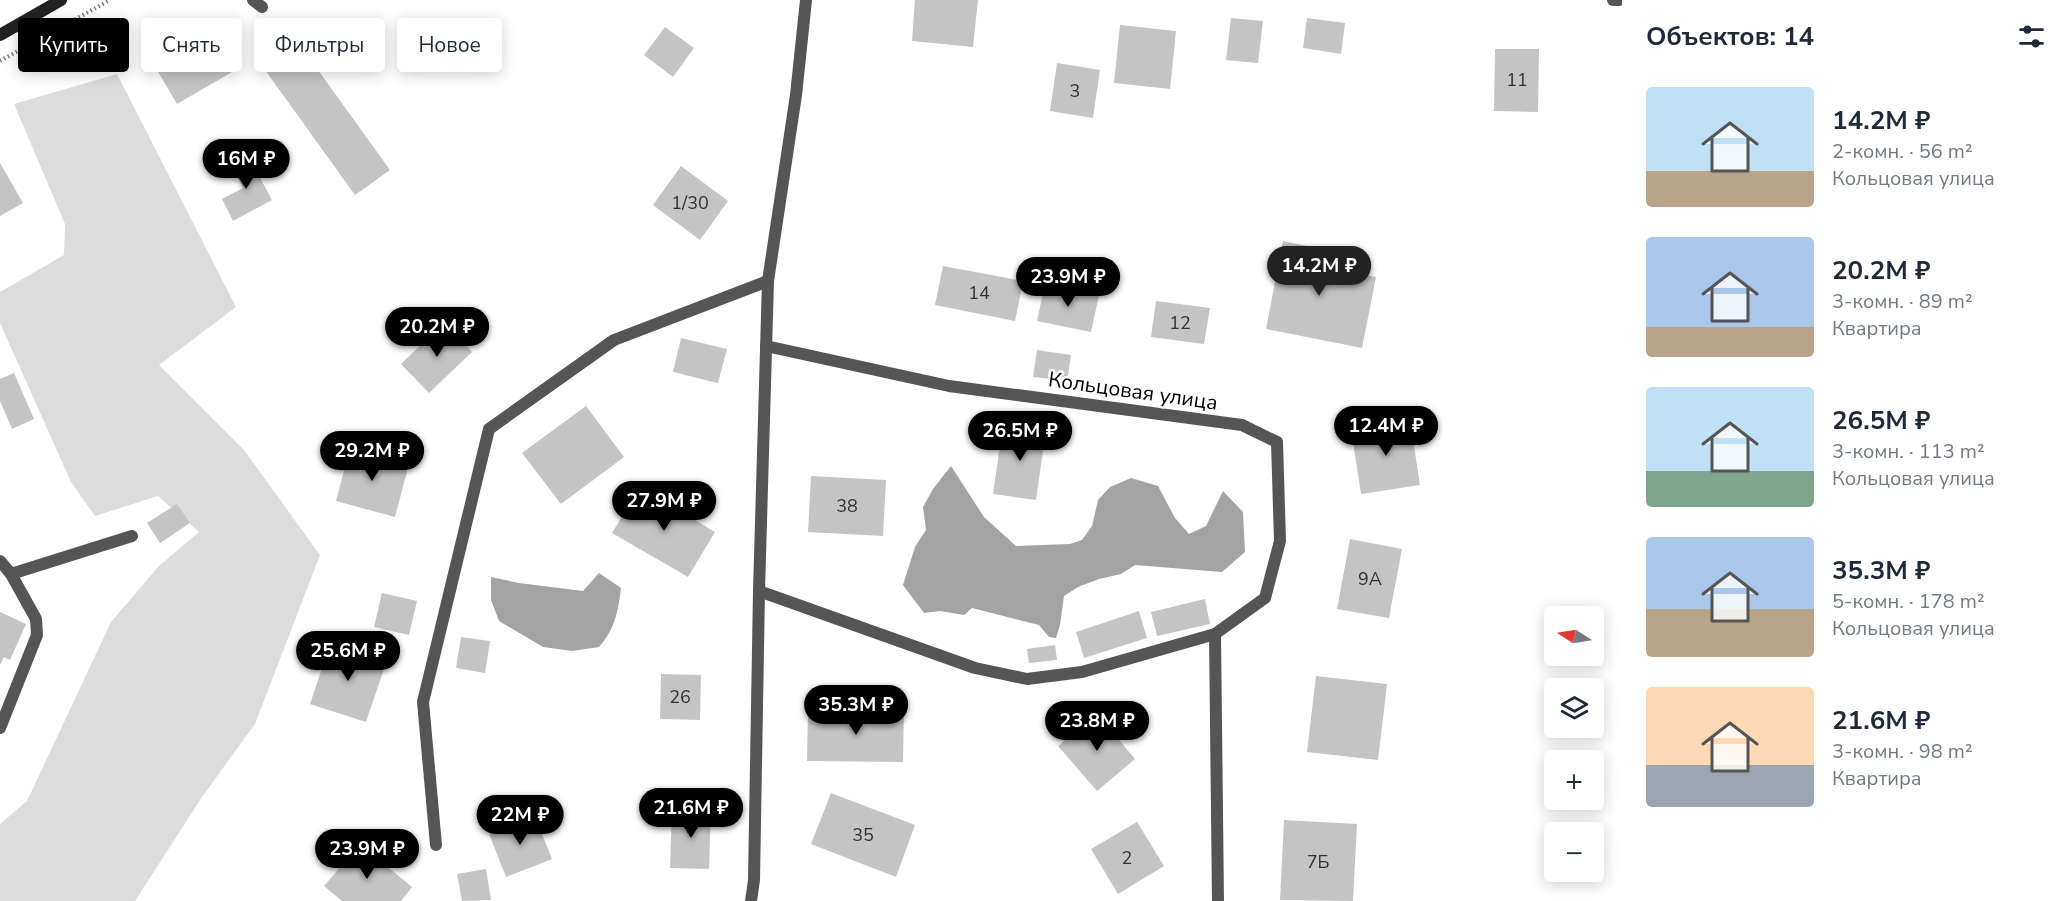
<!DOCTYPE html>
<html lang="ru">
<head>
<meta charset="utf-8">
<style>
	:root { --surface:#fff; --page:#f2f2f3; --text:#1f2937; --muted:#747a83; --accent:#000 }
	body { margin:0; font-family:"Nunito Sans",sans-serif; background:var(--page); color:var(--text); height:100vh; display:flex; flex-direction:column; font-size:22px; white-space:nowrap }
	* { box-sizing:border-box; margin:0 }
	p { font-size:20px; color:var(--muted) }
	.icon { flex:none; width:33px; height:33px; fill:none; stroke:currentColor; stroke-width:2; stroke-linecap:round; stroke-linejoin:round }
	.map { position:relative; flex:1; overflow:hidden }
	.side { display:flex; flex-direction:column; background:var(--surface); width:450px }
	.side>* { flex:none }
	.guide { position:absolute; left:18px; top:18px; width:570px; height:54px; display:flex; gap:12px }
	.needle { width:39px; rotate:282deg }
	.fabs { position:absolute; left:1544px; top:606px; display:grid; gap:12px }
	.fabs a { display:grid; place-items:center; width:60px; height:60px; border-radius:6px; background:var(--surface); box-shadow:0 3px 15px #0003; font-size:30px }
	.price { position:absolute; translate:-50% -51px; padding:0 14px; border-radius:21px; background:var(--accent); color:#fff; font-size:20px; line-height:39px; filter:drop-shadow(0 2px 3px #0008) }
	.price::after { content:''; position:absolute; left:50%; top:36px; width:18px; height:14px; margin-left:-9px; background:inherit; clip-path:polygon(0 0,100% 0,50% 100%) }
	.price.active { background:#222; color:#fff }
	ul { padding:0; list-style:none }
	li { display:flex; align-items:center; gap:18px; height:150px; padding:0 24px }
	li span { display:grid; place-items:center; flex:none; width:168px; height:120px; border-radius:6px; color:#555 }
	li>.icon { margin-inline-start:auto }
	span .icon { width:72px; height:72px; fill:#fffc; stroke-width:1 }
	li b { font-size:26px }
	h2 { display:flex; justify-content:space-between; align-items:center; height:72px; padding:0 24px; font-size:26px }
	.chip { padding:0 21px; border-radius:6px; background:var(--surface); box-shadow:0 3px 15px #0003; font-size:21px; line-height:54px }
	.chip.active { background:var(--accent); color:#fff }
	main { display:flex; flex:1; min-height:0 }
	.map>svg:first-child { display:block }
	.green { fill:#dcdcdc }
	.water { fill:#a3a3a3 }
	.building { fill:#c4c4c4 }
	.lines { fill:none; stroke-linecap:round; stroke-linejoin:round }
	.path { stroke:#777; stroke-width:4; stroke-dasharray:1.5 3; stroke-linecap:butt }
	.service { stroke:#555; stroke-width:12 }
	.minor { stroke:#555; stroke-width:12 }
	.secondary { stroke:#222; stroke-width:12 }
	.labels { text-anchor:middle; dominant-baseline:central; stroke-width:5; stroke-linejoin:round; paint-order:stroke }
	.number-label { font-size:18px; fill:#313131 }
	.street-label { font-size:21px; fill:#000; stroke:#fff }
</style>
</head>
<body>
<main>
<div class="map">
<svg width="1622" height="901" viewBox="0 0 1622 901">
	<rect width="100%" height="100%" fill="#fff"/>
	<polygon class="green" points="117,74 236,307 159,365 244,450 320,555 255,724 202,797 135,901 0,901 0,824 27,801 111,622 159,566 199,532 158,496 95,516 71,482 0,323 0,292 64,255 65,224 14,104"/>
	<g class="water">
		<polygon points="951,466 984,517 1016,546 1070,544 1082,540 1092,526 1098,500 1110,487 1131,478 1158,486 1175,518 1189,534 1206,526 1223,491 1243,512 1245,552 1222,572 1135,565 1121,574 1099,579 1078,587 1064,596 1060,625 1056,638 1049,637 1039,625 972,608 964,615 940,611 924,613 903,585 915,547 926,530 923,507 933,489"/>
		<path d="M599 573 621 588C618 612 615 629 599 647L572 651 543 647 499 621 491 600V577L519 583 583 591Z"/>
	</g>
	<g class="building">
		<polygon points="915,0 978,0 973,47 912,41"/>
		<polygon points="1231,18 1263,21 1258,63 1226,60"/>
		<polygon points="1307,18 1345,23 1341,54 1303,48"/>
		<polygon points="203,21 232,72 177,104 147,53"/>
		<polygon points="1120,25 1176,31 1170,89 1114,83"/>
		<polygon points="665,27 694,48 673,77 644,55"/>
		<polygon points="295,38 390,170 355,195 260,63"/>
		<polygon points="1495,49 1539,49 1538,112 1494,111"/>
		<polygon points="1057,63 1100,70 1093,118 1050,111"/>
		<polygon points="247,153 272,200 233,221 222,199 243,188 230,162"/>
		<polygon points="0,163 23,203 0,216"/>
		<polygon points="681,166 728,201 700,240 653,205"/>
		<polygon points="1283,241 1336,252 1333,269 1376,277 1362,348 1266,329"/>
		<polygon points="943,266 1023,281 1015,321 935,305"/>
		<polygon points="1045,283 1099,295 1091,332 1037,321"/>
		<polygon points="1156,301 1210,308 1204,344 1151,337"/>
		<polygon points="445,322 472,352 429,393 401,364"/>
		<polygon points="681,338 727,349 718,383 673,372"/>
		<polygon points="1037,350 1071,355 1067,381 1033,377"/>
		<polygon points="14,373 34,419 12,429 0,401 0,379"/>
		<polygon points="586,406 624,457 561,504 522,453"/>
		<polygon points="1410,420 1420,485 1361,494 1351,429"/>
		<polygon points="1003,424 1046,430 1036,500 993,494"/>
		<polygon points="350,448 409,464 395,517 336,501"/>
		<polygon points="811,476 886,480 883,536 808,532"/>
		<polygon points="640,487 715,532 688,577 612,533"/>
		<polygon points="177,504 190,523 160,543 147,523"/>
		<polygon points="1350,539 1402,549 1389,618 1337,609"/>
		<polygon points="382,593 417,601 409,635 374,627"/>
		<polygon points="1205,599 1210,624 1157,636 1151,612"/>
		<polygon points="1139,611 1147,638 1084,658 1076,632"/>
		<polygon points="0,612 26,624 10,660 4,657 0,665"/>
		<polygon points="461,637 490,641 485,673 456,668"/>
		<polygon points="331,641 387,660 366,722 310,704"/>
		<polygon points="1055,645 1057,660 1029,663 1027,649"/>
		<polygon points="661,674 701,675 700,720 660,719"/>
		<polygon points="1316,676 1387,684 1378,760 1307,752"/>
		<polygon points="808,710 904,711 903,762 807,761"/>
		<polygon points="1097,714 1135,759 1097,791 1058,746"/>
		<polygon points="831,793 915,825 896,877 811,844"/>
		<polygon points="672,809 711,810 709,869 670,868"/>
		<polygon points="535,816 552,859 506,877 489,834"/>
		<polygon points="1284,820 1357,824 1353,901 1280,900"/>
		<polygon points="1137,822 1164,866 1118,894 1091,849"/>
		<polygon points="360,844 412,887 401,901 342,901 324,886"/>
		<polygon points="486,869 491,900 462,901 457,874"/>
	</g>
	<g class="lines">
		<polyline class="path" points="0,61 110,0"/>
		<g class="service">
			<polyline points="0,561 11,574 36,619 37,635 0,728"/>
			<polyline points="11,574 132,536"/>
			<polyline points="436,845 423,702 489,429 614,340 768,281"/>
		</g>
		<g class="minor">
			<polyline points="253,0 262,7"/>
			<polyline points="1613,0 1619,0"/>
			<polyline points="759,591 975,668 1027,679 1082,672 1215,634 1265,598 1280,541 1277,442 1242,425 949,386 766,346"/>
			<polyline points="1215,634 1218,901"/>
			<polyline points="751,901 754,880 759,591 768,281 796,95 806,0"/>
		</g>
		<polyline class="secondary" points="0,35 61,0"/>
	</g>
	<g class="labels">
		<g class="number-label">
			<text x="1517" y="80">11</text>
			<text x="1075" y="91">3</text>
			<text x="690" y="203">1/30</text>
			<text x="979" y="293">14</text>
			<text x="1180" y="323">12</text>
			<text x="847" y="506">38</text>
			<text x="1370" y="579">9А</text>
			<text x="680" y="697">26</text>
			<text x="863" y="835">35</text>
			<text x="1127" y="858">2</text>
			<text x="1318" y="862">7Б</text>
		</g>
		<g class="street-label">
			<text transform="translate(1133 391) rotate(8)">Кольцовая улица</text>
		</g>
	</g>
</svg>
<div class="fabs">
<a><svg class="needle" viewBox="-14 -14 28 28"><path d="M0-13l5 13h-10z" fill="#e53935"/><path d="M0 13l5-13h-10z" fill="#747a83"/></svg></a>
<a><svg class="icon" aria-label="layers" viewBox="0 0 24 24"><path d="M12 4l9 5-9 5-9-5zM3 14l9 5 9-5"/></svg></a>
<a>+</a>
<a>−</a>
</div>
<b class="price" style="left:246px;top:190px">16M ₽</b>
<b class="price active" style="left:1319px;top:297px">14.2M ₽</b>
<b class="price" style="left:1068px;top:308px">23.9M ₽</b>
<b class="price" style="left:437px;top:358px">20.2M ₽</b>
<b class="price" style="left:1386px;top:457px">12.4M ₽</b>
<b class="price" style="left:1020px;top:462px">26.5M ₽</b>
<b class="price" style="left:372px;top:482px">29.2M ₽</b>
<b class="price" style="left:664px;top:532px">27.9M ₽</b>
<b class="price" style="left:348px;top:682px">25.6M ₽</b>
<b class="price" style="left:856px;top:736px">35.3M ₽</b>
<b class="price" style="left:1097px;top:752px">23.8M ₽</b>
<b class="price" style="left:691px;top:839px">21.6M ₽</b>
<b class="price" style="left:520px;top:846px">22M ₽</b>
<b class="price" style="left:367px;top:880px">23.9M ₽</b>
<div class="guide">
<a class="chip active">Купить</a>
<a class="chip">Снять</a>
<a class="chip">Фильтры</a>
<a class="chip">Новое</a>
</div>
</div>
<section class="side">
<h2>Объектов: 14<svg class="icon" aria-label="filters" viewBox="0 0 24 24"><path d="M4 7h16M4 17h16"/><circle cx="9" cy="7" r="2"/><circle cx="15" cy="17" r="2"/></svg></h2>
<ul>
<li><span style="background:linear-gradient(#bfe0f5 70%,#b9a48a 0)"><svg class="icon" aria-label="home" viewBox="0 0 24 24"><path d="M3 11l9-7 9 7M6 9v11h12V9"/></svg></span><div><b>14.2M ₽</b><p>2-комн. · 56 m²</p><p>Кольцовая улица</p></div></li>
<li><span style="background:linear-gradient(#a9c7e8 75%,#b9a48a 0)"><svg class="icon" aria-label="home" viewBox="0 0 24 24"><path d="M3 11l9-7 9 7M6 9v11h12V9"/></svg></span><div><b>20.2M ₽</b><p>3-комн. · 89 m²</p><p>Квартира</p></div></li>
<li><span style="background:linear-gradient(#bfe0f5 70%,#7fa58c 0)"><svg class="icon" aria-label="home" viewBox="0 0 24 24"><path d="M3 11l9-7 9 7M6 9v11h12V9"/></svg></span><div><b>26.5M ₽</b><p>3-комн. · 113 m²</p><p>Кольцовая улица</p></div></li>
<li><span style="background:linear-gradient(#a9c7e8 60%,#b9a48a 0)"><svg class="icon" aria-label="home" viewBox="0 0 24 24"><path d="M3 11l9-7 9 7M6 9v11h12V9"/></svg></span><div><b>35.3M ₽</b><p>5-комн. · 178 m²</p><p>Кольцовая улица</p></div></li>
<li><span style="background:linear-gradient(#ffd9b3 65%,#9aa5b1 0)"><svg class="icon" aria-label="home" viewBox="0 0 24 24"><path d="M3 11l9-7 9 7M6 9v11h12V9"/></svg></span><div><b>21.6M ₽</b><p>3-комн. · 98 m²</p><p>Квартира</p></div></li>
</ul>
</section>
</main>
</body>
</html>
